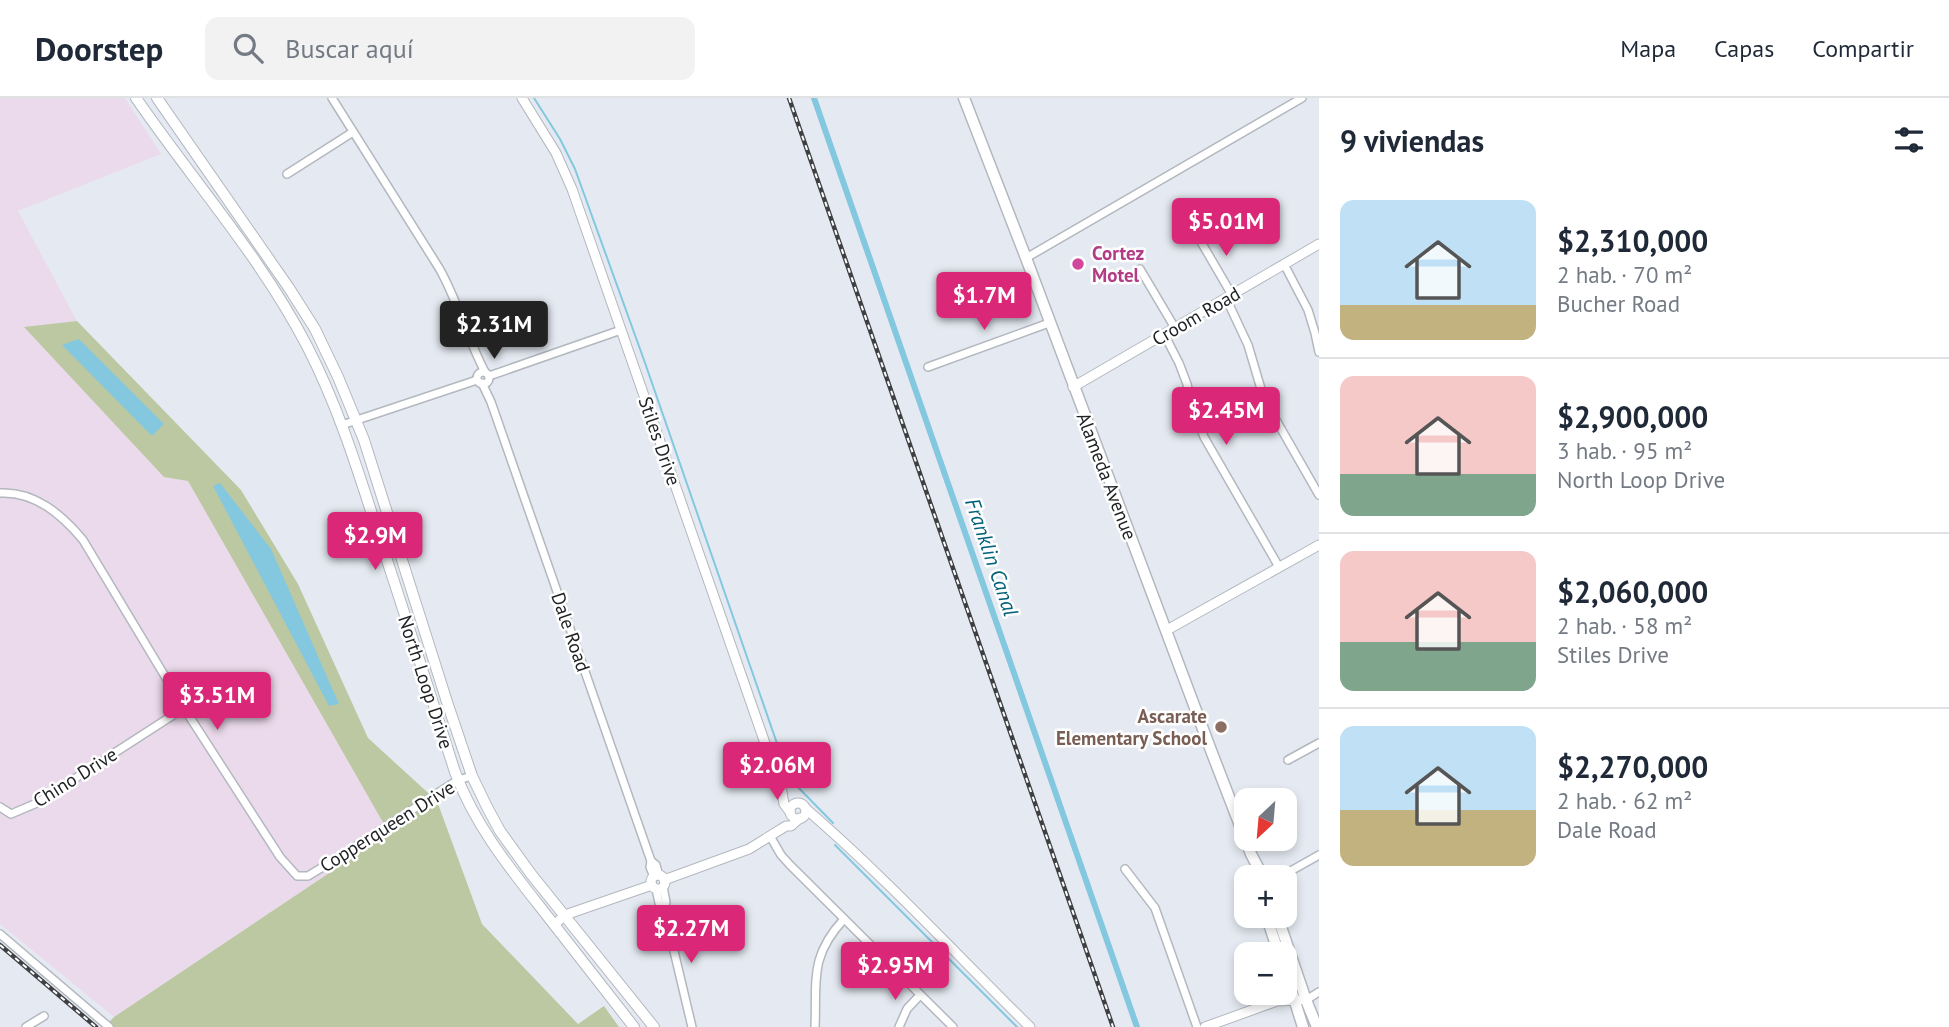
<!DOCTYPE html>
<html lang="es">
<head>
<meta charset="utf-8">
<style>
	:root { --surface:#fff; --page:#f2f2f3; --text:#1f2937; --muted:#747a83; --line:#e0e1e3; --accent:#db2777 }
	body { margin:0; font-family:"PT Sans",sans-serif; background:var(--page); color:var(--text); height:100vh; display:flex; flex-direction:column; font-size:26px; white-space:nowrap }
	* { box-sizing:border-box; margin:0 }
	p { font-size:23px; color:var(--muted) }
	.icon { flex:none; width:38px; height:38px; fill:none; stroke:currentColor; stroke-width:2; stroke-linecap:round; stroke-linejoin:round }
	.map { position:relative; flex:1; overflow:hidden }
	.drawer { display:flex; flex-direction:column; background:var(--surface); width:630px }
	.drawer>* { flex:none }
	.needle { width:46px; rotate:206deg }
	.tools { position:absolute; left:1234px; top:690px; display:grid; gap:14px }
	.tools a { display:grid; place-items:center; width:63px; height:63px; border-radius:14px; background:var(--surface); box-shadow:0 4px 10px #0003; font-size:35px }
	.price { position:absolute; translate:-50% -60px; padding:0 16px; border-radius:7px; background:var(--accent); color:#fff; font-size:23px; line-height:46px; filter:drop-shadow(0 2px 4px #0008) }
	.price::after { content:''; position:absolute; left:50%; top:42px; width:21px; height:16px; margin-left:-10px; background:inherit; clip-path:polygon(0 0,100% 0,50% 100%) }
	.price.active { background:#222; color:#fff }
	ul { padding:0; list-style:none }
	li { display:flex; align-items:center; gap:21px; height:175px; padding:0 21px }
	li+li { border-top:2px solid var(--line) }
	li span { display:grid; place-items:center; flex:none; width:196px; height:140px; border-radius:14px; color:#555 }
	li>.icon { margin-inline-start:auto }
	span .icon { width:84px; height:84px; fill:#fffc; stroke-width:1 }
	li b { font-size:30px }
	h2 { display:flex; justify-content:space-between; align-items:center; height:84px; padding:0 21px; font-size:30px }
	header { display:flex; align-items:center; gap:42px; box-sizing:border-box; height:98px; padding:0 35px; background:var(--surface); border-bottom:2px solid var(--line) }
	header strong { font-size:33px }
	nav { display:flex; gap:38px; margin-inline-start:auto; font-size:24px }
	.search { width:490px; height:63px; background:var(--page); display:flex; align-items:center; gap:18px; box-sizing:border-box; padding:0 24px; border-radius:14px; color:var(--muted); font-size:26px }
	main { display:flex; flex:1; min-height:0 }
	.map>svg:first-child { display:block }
	.industrial { fill:#ebdaeb }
	.green { fill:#bcc8a1 }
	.water { fill:#83c8df }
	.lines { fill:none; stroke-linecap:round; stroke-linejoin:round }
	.stream { stroke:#83c8df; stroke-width:2 }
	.canal { stroke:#83c8df; stroke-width:6 }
	.minor-casing { stroke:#b3b8bf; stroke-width:10 }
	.tertiary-casing { stroke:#b3b8bf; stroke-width:11 }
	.secondary-casing { stroke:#b3b8bf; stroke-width:12 }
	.primary-casing { stroke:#b3b8bf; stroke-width:13 }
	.minor { stroke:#fff; stroke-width:7 }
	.tertiary { stroke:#fff; stroke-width:9 }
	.secondary { stroke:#fff; stroke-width:10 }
	.primary { stroke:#fff; stroke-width:10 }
	.rail-casing { stroke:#3e4043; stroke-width:4.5 }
	.rail { stroke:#fff; stroke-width:2; stroke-dasharray:5; stroke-linecap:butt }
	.hotel-dot { fill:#d1479c; stroke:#fff; stroke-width:2.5 }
	.education-dot { fill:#8d6e63; stroke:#fff; stroke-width:2.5 }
	.labels { text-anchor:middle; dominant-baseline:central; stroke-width:5; stroke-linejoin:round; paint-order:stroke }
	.hotel-label { font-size:19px; font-weight:bold; fill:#b23c85; stroke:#fff; text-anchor:start }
	.street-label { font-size:19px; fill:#1e2022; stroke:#fff }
	.education-label { font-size:19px; font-weight:bold; fill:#785e54; stroke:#fff; text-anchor:end }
	.water-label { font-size:21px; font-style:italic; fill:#006279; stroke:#fff }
</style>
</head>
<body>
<header>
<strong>Doorstep</strong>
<div class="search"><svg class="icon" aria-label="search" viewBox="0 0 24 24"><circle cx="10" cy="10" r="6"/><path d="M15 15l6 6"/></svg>Buscar aquí</div>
<nav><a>Mapa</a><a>Capas</a><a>Compartir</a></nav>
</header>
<main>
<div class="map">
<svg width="1319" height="929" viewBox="0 0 1319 929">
	<rect width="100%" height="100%" fill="#e5eaf2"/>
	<polygon class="industrial" points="0,0 125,0 161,56 18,113 77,223 25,229 188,383 389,735 114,919 0,826"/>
	<polygon class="green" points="77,223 241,392 298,486 368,640 437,703 482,826 578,926 604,908 619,929 104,929 114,919 389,735 188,383 164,379 24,229"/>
	<g class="water">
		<polygon points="79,241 164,326 152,338 62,247"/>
		<polygon points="220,385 271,451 339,606 329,608 213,388"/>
	</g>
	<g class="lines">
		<g class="stream">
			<polyline points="534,0 560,41 575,71 644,262 789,680 833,725"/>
			<polyline points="835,747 1017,929"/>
		</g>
		<polyline class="canal" points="814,0 1137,929"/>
		<g class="minor-casing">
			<g id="minor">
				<path d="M332 0 439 170C458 203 467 240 485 274"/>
				<polyline points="287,76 353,34"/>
				<polyline points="1197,137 1232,197"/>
				<polyline points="1026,160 1302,0"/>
				<polyline points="1284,166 1308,212 1315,235 1319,254"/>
				<polyline points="1140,171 1175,230"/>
				<polyline points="1226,200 1248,247 1264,301 1319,397"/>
				<polyline points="1164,236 1179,265 1187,286 1192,308 1204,339 1279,469"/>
				<polyline points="928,269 1049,225"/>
				<circle cx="483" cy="280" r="6"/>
				<polyline points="489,278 621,232"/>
				<polyline points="482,285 491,304 651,763 656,767 659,778"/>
				<polyline points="342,327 477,282"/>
				<path d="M0 395C35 393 62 417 83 442L184 610 280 759 297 778H308L336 761 458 682 472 678"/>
				<polyline points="1288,662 1319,645"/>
				<polyline points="0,709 11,716 37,705 184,610"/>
				<polyline points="770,738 781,757 790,767 953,929"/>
				<polyline points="651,763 650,769 654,779"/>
				<polyline points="1125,771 1155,810 1197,929"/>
				<polyline points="1280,779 1319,757"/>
				<polyline points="663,789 666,804 664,811"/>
				<polyline points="656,791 659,805 664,811 692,929"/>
				<polyline points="0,836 109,929"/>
				<polyline points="1306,902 1319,894"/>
				<polyline points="26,929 44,918"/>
				<path d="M815 929C817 882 809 859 844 821"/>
				<polyline points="899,929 907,911 920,897"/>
			</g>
		</g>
		<g class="tertiary-casing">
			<g id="tertiary">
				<polyline points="522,0 556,55 572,91 782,694 784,706 790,714"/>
				<polyline points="1073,289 1319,146"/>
				<polyline points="1167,532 1319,447"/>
				<circle cx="798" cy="713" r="8"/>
				<path d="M805 710C884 778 956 856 1030 929"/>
				<circle cx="658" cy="784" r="7"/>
				<polyline points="664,782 749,751 786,728 791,728 800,720"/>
				<polyline points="554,827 565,817 652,787"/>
				<polyline points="1205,929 1277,903 1300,902"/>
			</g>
		</g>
		<g class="secondary-casing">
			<g id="secondary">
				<path d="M136 0C193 83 261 159 307 248 339 310 359 376 380 441 406 519 430 596 455 674 474 725 507 767 541 810 572 850 603 889 634 929"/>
				<polyline points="157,0 289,190 315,231 338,279 364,342 448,607 472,678 487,709 500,733 531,776 654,929"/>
			</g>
		</g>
		<g class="primary-casing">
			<g id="primary">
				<polyline points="964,0 1026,160 1212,655 1251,756 1263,779"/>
				<polyline points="1266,817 1279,856"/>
				<polyline points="1277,817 1306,902 1317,929"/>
				<polyline points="1284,869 1303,929"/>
			</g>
		</g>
		<use href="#minor" class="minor"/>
		<use href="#tertiary" class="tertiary"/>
		<use href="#secondary" class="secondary"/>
		<use href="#primary" class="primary"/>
		<g class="rail-casing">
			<g id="rail">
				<polyline points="789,0 1113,929"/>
				<polyline points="0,847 96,929"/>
			</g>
		</g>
		<use href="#rail" class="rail"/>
	</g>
	<circle class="hotel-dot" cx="1078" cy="166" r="7"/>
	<circle class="education-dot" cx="1221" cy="629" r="7"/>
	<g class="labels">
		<g class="hotel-label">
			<text x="1092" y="155">Cortez<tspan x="1092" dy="22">Motel</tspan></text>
		</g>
		<g class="street-label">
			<text transform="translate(1196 218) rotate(-30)">Croom Road</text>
			<text transform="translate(660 343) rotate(71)">Stiles Drive</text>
			<text transform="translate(1107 378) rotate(69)">Alameda Avenue</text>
			<text transform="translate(571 534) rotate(71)">Dale Road</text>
			<text transform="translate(426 584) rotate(72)">North Loop Drive</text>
			<text transform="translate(75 679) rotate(-32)">Chino Drive</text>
			<text transform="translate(387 728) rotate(-32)">Copperqueen Drive</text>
		</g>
		<g class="education-label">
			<text x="1207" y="618">Ascarate<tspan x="1207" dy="22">Elementary School</tspan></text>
		</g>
		<g class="water-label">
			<text transform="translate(992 459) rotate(71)">Franklin Canal</text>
		</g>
	</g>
</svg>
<div class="tools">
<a><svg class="needle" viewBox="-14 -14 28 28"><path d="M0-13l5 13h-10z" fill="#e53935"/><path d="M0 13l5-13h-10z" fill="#747a83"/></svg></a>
<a>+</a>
<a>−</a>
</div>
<b class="price" style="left:1226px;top:160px">$5.01M</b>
<b class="price" style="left:984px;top:234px">$1.7M</b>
<b class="price active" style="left:494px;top:263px">$2.31M</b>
<b class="price" style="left:1226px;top:349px">$2.45M</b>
<b class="price" style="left:375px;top:474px">$2.9M</b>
<b class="price" style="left:217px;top:634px">$3.51M</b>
<b class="price" style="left:777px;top:704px">$2.06M</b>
<b class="price" style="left:691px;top:867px">$2.27M</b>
<b class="price" style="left:895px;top:904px">$2.95M</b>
</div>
<section class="drawer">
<h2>9 viviendas<svg class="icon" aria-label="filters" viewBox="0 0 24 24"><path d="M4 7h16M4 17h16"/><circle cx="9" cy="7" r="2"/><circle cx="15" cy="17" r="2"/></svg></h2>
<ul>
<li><span style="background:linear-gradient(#bfe0f5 75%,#c2b280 0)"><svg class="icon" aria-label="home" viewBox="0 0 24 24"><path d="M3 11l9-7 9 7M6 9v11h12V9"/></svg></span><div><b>$2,310,000</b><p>2 hab. · 70 m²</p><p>Bucher Road</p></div></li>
<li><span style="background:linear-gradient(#f6c9c9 70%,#7fa58c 0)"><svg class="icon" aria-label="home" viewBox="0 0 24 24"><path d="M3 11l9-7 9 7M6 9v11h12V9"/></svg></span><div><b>$2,900,000</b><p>3 hab. · 95 m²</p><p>North Loop Drive</p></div></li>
<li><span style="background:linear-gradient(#f6c9c9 65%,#7fa58c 0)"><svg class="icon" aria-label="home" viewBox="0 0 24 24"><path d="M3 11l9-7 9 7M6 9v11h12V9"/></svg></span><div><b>$2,060,000</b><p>2 hab. · 58 m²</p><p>Stiles Drive</p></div></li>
<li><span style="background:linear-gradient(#bfe0f5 60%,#c2b280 0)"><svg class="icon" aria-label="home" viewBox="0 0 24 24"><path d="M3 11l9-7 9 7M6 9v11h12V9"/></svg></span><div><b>$2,270,000</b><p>2 hab. · 62 m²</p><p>Dale Road</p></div></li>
</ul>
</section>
</main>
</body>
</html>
